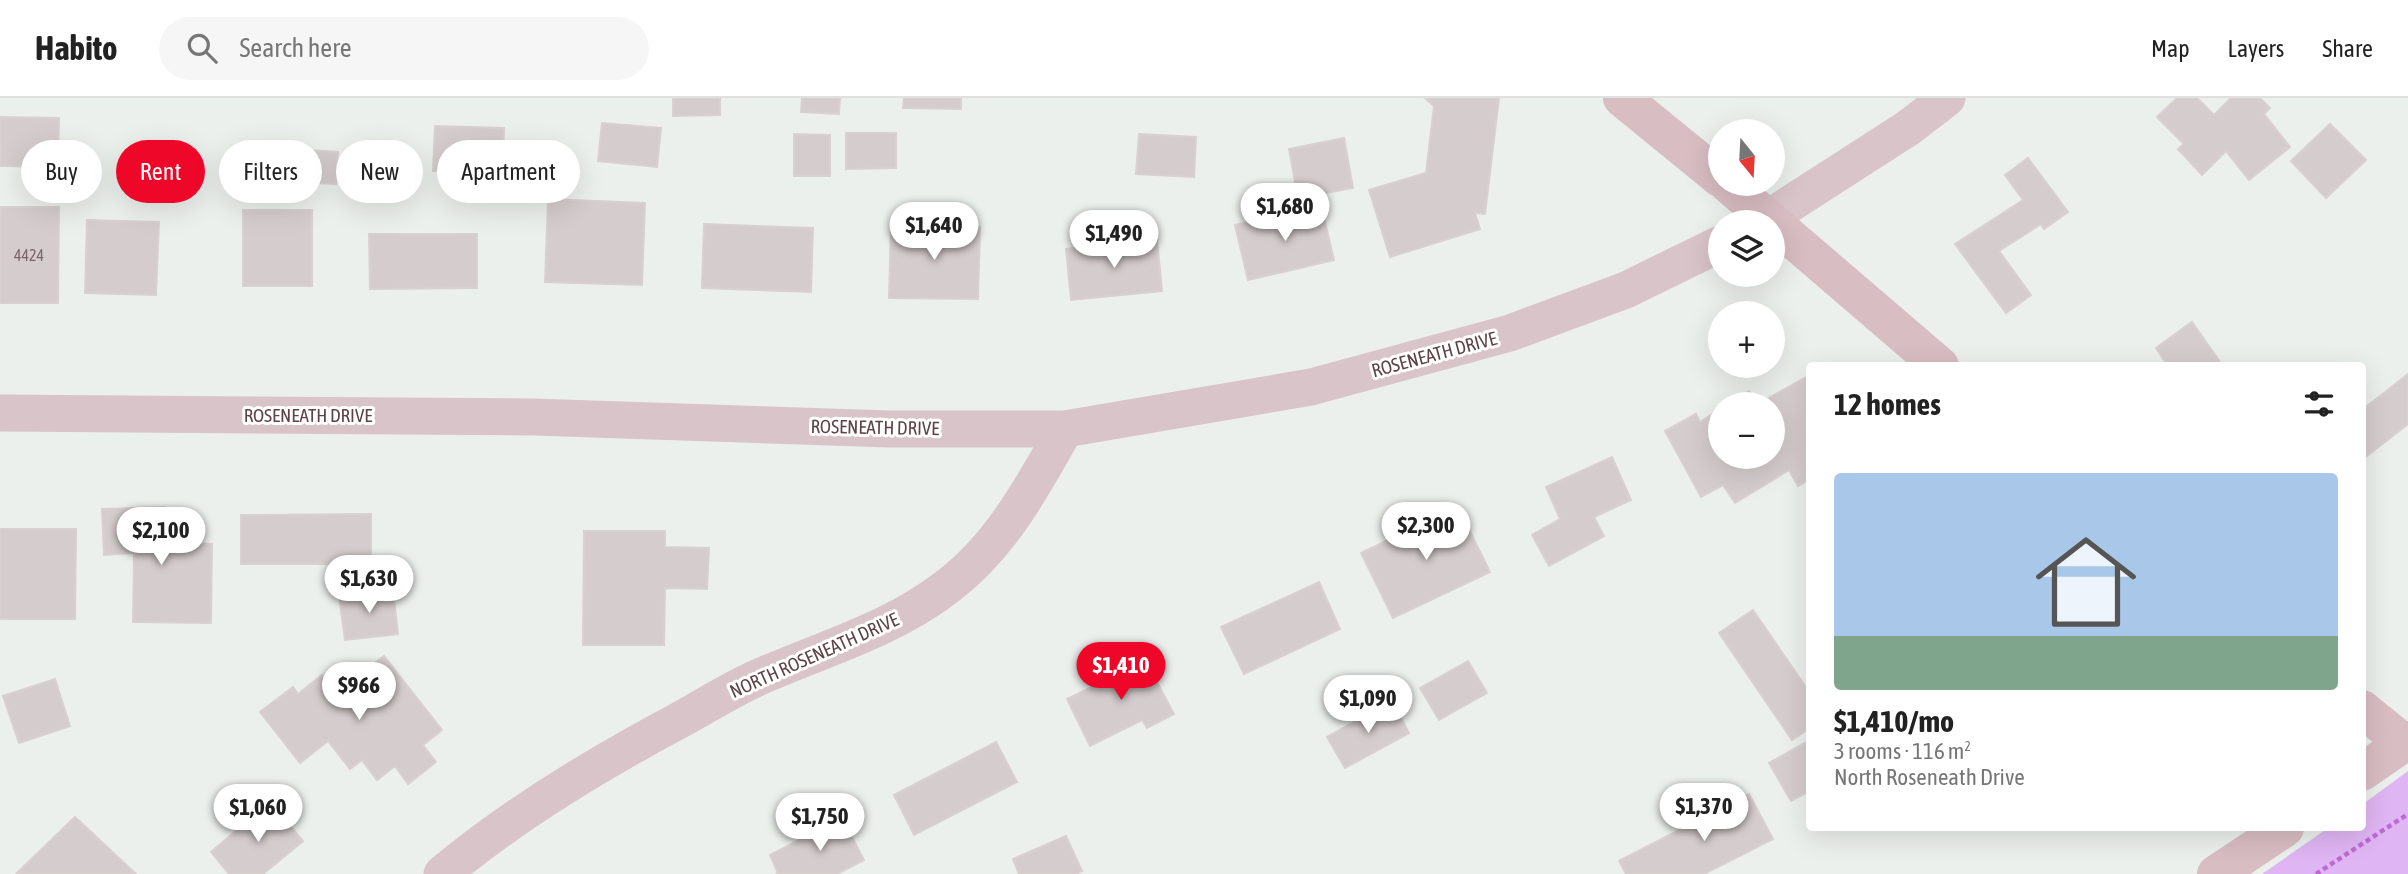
<!DOCTYPE html>
<html lang="en">
<head>
<meta charset="utf-8">
<style>
	:root { --surface:#fff; --page:#f6f6f6; --text:#222; --muted:#767676; --line:#e0e0e0; --accent:#ef0729 }
	body { margin:0; font-family:"Asap Condensed",sans-serif; background:var(--page); color:var(--text); height:100vh; display:flex; flex-direction:column; font-size:26px; white-space:nowrap }
	* { box-sizing:border-box; margin:0 }
	p { font-size:23px; color:var(--muted) }
	.icon { flex:none; width:38px; height:38px; fill:none; stroke:currentColor; stroke-width:2; stroke-linecap:round; stroke-linejoin:round }
	.map { position:relative; flex:1; overflow:hidden }
	.side { position:absolute; left:1806px; top:264px; width:560px; height:469px; display:flex; flex-direction:column; background:var(--surface); border-radius:7px; box-shadow:0 7px 28px #0002 }
	.side>* { flex:none }
	.banner { position:absolute; left:21px; top:42px; width:665px; height:63px; display:flex; gap:14px }
	.needle { width:46px; rotate:162deg }
	.tools { position:absolute; left:1708px; top:21px; display:grid; gap:14px }
	.tools a { display:grid; place-items:center; width:77px; height:77px; border-radius:50%; background:var(--surface); box-shadow:0 7px 28px #0002; font-size:35px }
	.price { position:absolute; translate:-50% -60px; padding:0 16px; border-radius:24px; background:#fff; color:#222; font-size:23px; line-height:46px; filter:drop-shadow(0 2px 4px #0008) }
	.price::after { content:''; position:absolute; left:50%; top:42px; width:21px; height:16px; margin-left:-10px; background:inherit; clip-path:polygon(0 0,100% 0,50% 100%) }
	.price.current { background:var(--accent); color:#fff }
	ul { padding:0; list-style:none }
	li { display:grid; align-content:center; gap:14px; height:371px; padding:0 28px }
	li span { display:grid; place-items:center; height:217px; border-radius:7px; color:#555 }
	li>.icon { margin-inline-start:auto }
	span .icon { width:126px; height:126px; fill:#fffc; stroke-width:1 }
	li b { font-size:30px }
	h2 { display:flex; justify-content:space-between; align-items:center; height:84px; padding:0 28px; font-size:30px }
	.tag { padding:0 24px; border-radius:32px; background:var(--surface); box-shadow:0 7px 28px #0002; font-size:24px; line-height:63px }
	.tag.current { background:var(--accent); color:#fff }
	header { display:flex; align-items:center; gap:42px; box-sizing:border-box; height:98px; padding:0 35px; background:var(--surface); border-bottom:2px solid var(--line) }
	header strong { font-size:33px }
	nav { display:flex; gap:38px; margin-inline-start:auto; font-size:24px }
	.search { width:490px; height:63px; background:var(--page); display:flex; align-items:center; gap:18px; box-sizing:border-box; padding:0 24px; border-radius:38px; color:var(--muted); font-size:26px }
	.map>svg:first-child { display:block }
	.green { fill:#dfb5f3 }
	.building { fill:#d5cccd; stroke:#d9d0d0; stroke-width:2 }
	.lines { fill:none; stroke-linecap:round; stroke-linejoin:round }
	.path { stroke:#be6ad4; stroke-width:4.5; stroke-dasharray:5 3.5; stroke-linecap:butt }
	.street { stroke:#d9c4c9; stroke-width:37 }
	.secondary { stroke:#d8bdc2; stroke-width:38 }
	.labels { text-anchor:middle; dominant-baseline:central; stroke-width:6; stroke-linejoin:round; paint-order:stroke }
	.number-label { font-size:16px; fill:#7a656a }
	.street-label { font-size:19px; fill:#5c4349; stroke:#fff }
</style>
</head>
<body>
<header>
<strong>Habito</strong>
<div class="search"><svg class="icon" aria-label="search" viewBox="0 0 24 24"><circle cx="10" cy="10" r="6"/><path d="M15 15l6 6"/></svg>Search here</div>
<nav><a>Map</a><a>Layers</a><a>Share</a></nav>
</header>
<div class="map">
<svg width="2408" height="776" viewBox="0 0 2408 776">
	<rect width="100%" height="100%" fill="#ecf0ed"/>
	<polygon class="green" points="2408,673 2408,776 2262,776 2328,730 2362,730 2363,706"/>
	<g class="building">
		<polygon points="673,0 720,0 720,17 673,18"/>
		<polygon points="802,0 840,0 839,16 801,14"/>
		<polygon points="904,0 961,0 961,11 903,10"/>
		<polygon points="1425,0 1499,0 1485,116 1475,115 1480,131 1390,159 1369,92 1426,75 1434,8"/>
		<polygon points="2177,0 2197,0 2214,17 2231,0 2260,0 2270,10 2264,16 2290,49 2249,82 2226,53 2202,77 2178,51 2184,46 2157,19"/>
		<polygon points="0,19 59,20 58,69 0,68"/>
		<polygon points="602,25 661,30 657,69 598,63"/>
		<polygon points="2330,26 2366,62 2326,100 2291,63"/>
		<polygon points="435,28 504,30 503,75 433,73"/>
		<polygon points="846,35 896,35 896,70 846,71"/>
		<polygon points="794,36 830,37 830,78 794,78"/>
		<polygon points="1139,36 1196,39 1194,79 1136,76"/>
		<polygon points="1344,40 1353,90 1298,100 1289,51"/>
		<polygon points="193,51 193,89 150,90 149,52"/>
		<polygon points="292,51 338,54 336,86 291,84"/>
		<polygon points="2028,60 2068,114 2044,131 2041,126 1999,153 2031,197 2006,215 1955,146 2023,102 2005,77"/>
		<polygon points="548,101 645,105 642,187 545,184"/>
		<polygon points="1321,107 1334,162 1248,182 1235,127"/>
		<polygon points="0,109 59,109 58,205 0,205"/>
		<rect x="243" y="112" width="69" height="76"/>
		<polygon points="87,122 159,124 156,197 85,195"/>
		<polygon points="704,126 813,130 811,194 702,190"/>
		<polygon points="891,127 980,129 978,201 889,200"/>
		<polygon points="369,136 477,136 477,190 370,191"/>
		<polygon points="1157,142 1162,193 1071,202 1066,151"/>
		<polygon points="2192,224 2223,268 2168,268 2156,250"/>
		<polygon points="2408,276 2408,326 2362,362 2362,312"/>
		<polygon points="1810,277 1810,381 1798,388 1789,372 1735,405 1723,387 1701,399 1665,333 1696,316 1700,324 1720,311 1720,359 1773,359 1773,306 1728,306 1749,293 1758,306"/>
		<polygon points="1612,359 1631,402 1594,419 1604,438 1549,468 1532,437 1560,421 1546,389"/>
		<polygon points="165,409 166,445 212,446 211,525 133,524 134,455 104,457 102,411"/>
		<polygon points="1458,409 1490,474 1393,520 1361,455"/>
		<polygon points="371,416 371,466 241,466 241,417"/>
		<polygon points="0,431 76,431 75,521 0,521"/>
		<polygon points="584,433 665,433 665,449 709,450 707,491 665,490 664,547 583,547"/>
		<polygon points="1319,484 1340,531 1244,576 1221,529"/>
		<polygon points="393,492 398,536 345,542 339,498"/>
		<polygon points="1753,512 1810,595 1810,630 1792,642 1719,535"/>
		<polygon points="1141,554 1174,616 1147,630 1142,622 1090,648 1067,601 1119,576 1114,568"/>
		<polygon points="384,558 442,632 423,647 436,664 408,686 395,668 377,682 362,662 350,671 328,643 300,665 260,614 293,589 298,596 322,577 336,595"/>
		<polygon points="1468,563 1487,595 1439,622 1420,590"/>
		<polygon points="55,581 70,628 19,645 3,598"/>
		<polygon points="1392,603 1409,635 1345,670 1327,639"/>
		<polygon points="1810,642 1810,693 1791,703 1769,665"/>
		<polygon points="996,644 1017,684 914,737 894,697"/>
		<polygon points="1749,696 1773,741 1704,776 1626,776 1619,763"/>
		<polygon points="270,704 303,743 263,776 229,776 211,754"/>
		<polygon points="75,719 136,776 16,776"/>
		<polygon points="842,720 864,762 837,776 776,776 778,775 770,757"/>
		<polygon points="1066,738 1082,773 1076,776 1019,776 1013,761"/>
	</g>
	<g class="lines">
		<polyline class="path" points="2316,776 2408,716"/>
		<g class="street">
			<polyline points="1762,124 1908,30 1947,0"/>
			<polyline points="0,315 534,319 889,331 1065,331 1311,289 1510,235 1626,192 1720,146"/>
			<path d="M442 776C514 716 595 667 678 623 704 609 730 592 757 580 822 551 892 532 948 488 1001 448 1033 388 1065 331"/>
		</g>
		<g class="secondary">
			<polyline points="1622,0 1720,80"/>
			<polyline points="1728,86 1940,268"/>
			<polyline points="2362,611 2404,645"/>
			<polyline points="2362,674 2408,642"/>
			<polyline points="2216,776 2285,730"/>
		</g>
	</g>
	<g class="labels">
		<g class="number-label">
			<text x="29" y="157">4424</text>
		</g>
		<g class="street-label">
			<text transform="translate(1434 256) rotate(-15)">ROSENEATH DRIVE</text>
			<text x="308" y="317">ROSENEATH DRIVE</text>
			<text transform="translate(875 329) rotate(1)">ROSENEATH DRIVE</text>
			<text transform="translate(814 557) rotate(-24)">NORTH ROSENEATH DRIVE</text>
		</g>
	</g>
</svg>
<div class="tools">
<a><svg class="needle" viewBox="-14 -14 28 28"><path d="M0-13l5 13h-10z" fill="#e53935"/><path d="M0 13l5-13h-10z" fill="#767676"/></svg></a>
<a><svg class="icon" aria-label="layers" viewBox="0 0 24 24"><path d="M12 4l9 5-9 5-9-5zM3 14l9 5 9-5"/></svg></a>
<a>+</a>
<a>−</a>
</div>
<b class="price" style="left:1285px;top:145px">$1,680</b>
<b class="price" style="left:934px;top:164px">$1,640</b>
<b class="price" style="left:1114px;top:172px">$1,490</b>
<b class="price" style="left:1426px;top:464px">$2,300</b>
<b class="price" style="left:161px;top:469px">$2,100</b>
<b class="price" style="left:369px;top:517px">$1,630</b>
<b class="price current" style="left:1121px;top:604px">$1,410</b>
<b class="price" style="left:359px;top:624px">$966</b>
<b class="price" style="left:1368px;top:637px">$1,090</b>
<b class="price" style="left:1704px;top:745px">$1,370</b>
<b class="price" style="left:258px;top:746px">$1,060</b>
<b class="price" style="left:820px;top:755px">$1,750</b>
<div class="banner">
<a class="tag">Buy</a>
<a class="tag current">Rent</a>
<a class="tag">Filters</a>
<a class="tag">New</a>
<a class="tag">Apartment</a>
</div>
<section class="side">
<h2>12 homes<svg class="icon" aria-label="filters" viewBox="0 0 24 24"><path d="M4 7h16M4 17h16"/><circle cx="9" cy="7" r="2"/><circle cx="15" cy="17" r="2"/></svg></h2>
<ul>
<li><span style="background:linear-gradient(#a9c7e8 75%,#7fa58c 0)"><svg class="icon" aria-label="home" viewBox="0 0 24 24"><path d="M3 11l9-7 9 7M6 9v11h12V9"/></svg></span><div><b>$1,410/mo</b><p>3 rooms · 116 m²</p><p>North Roseneath Drive</p></div></li>
</ul>
</section>
</div>
</body>
</html>
